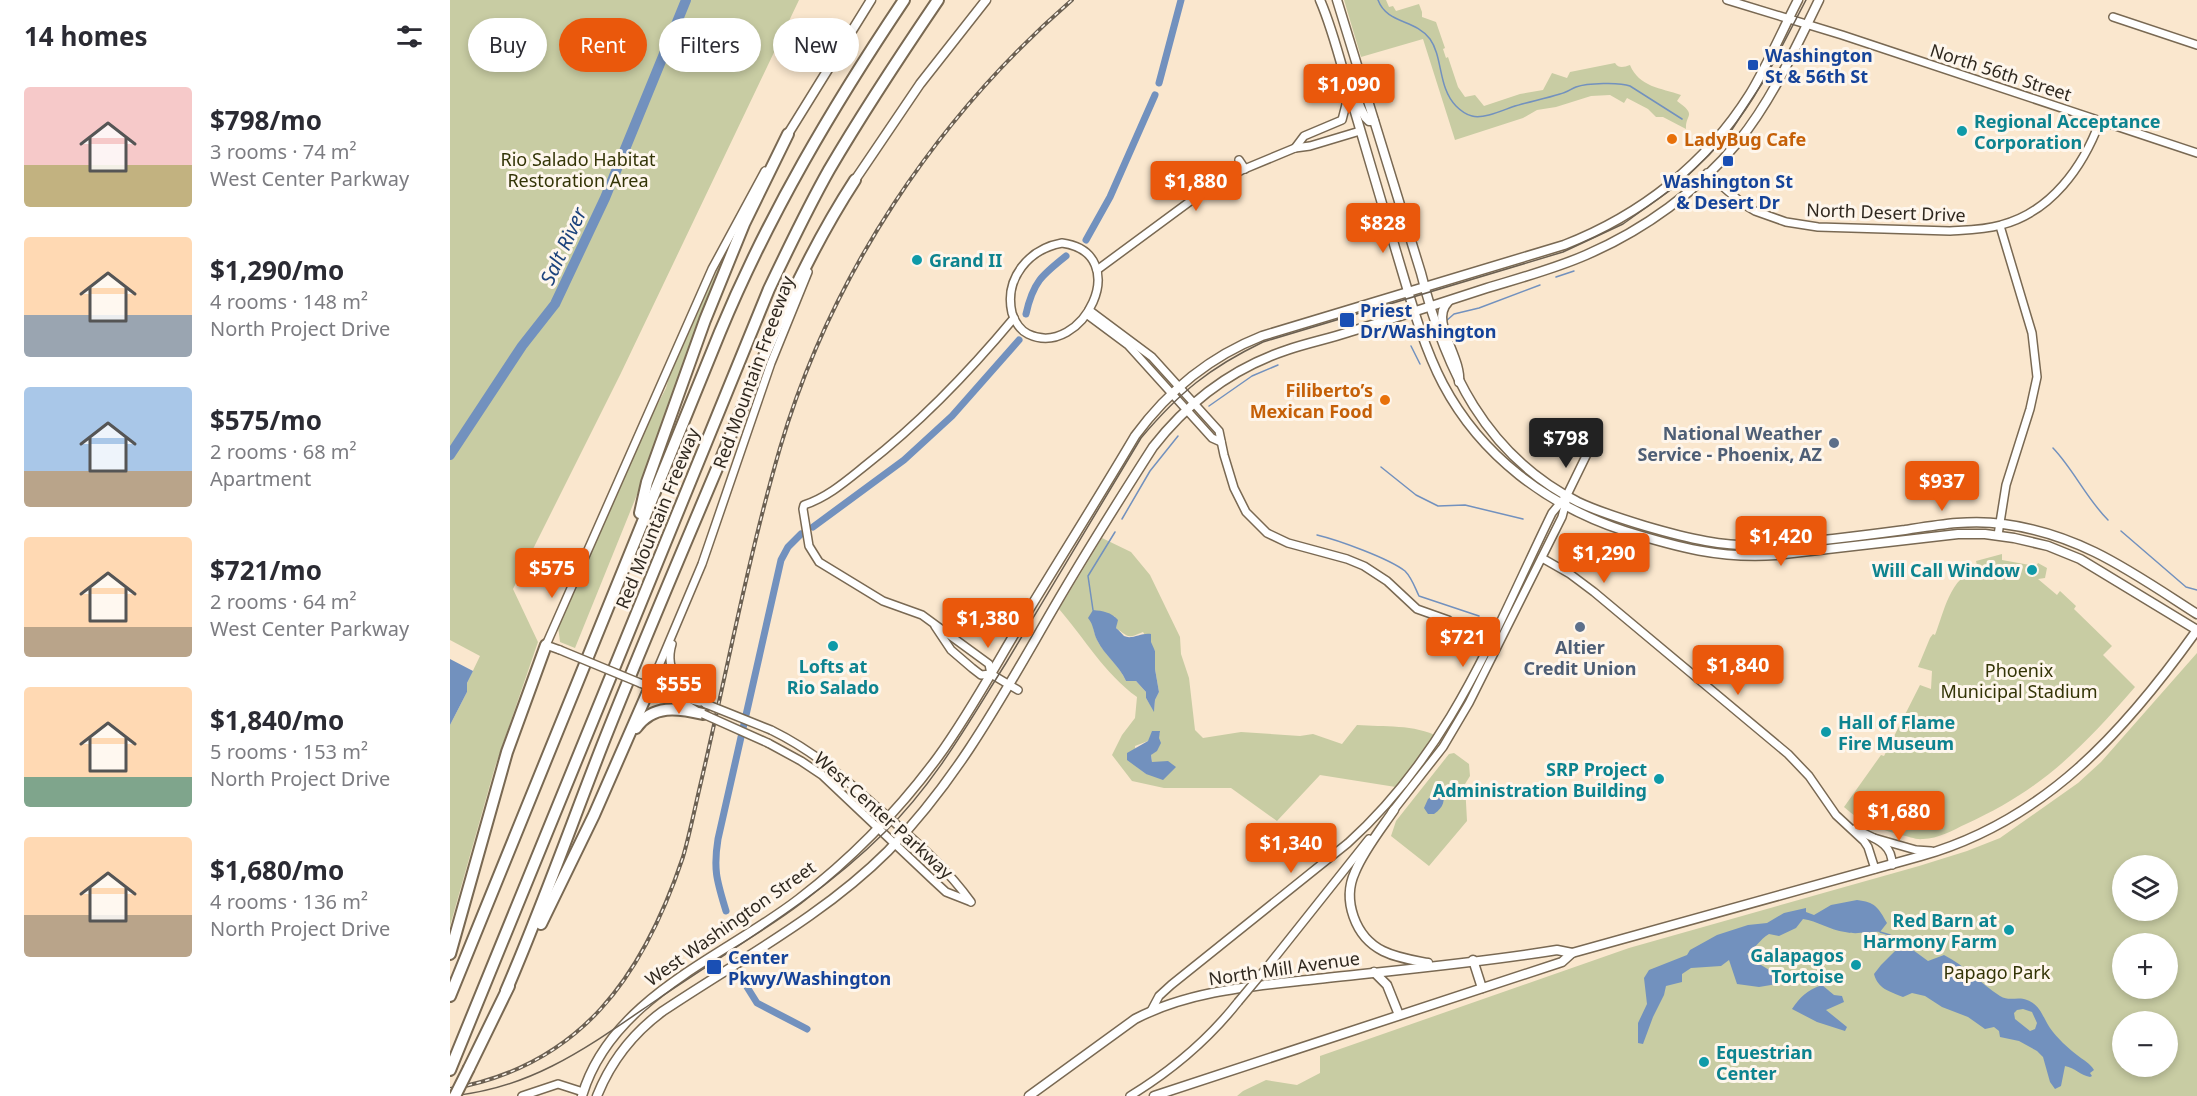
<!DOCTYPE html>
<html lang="en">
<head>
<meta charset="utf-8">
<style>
	:root { --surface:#fff; --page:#f2f2f3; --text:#2b2b33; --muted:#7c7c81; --accent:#ea580c }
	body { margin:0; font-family:"Noto Sans",sans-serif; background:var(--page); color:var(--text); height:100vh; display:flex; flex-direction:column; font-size:22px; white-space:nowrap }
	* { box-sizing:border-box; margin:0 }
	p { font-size:20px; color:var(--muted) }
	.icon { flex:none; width:33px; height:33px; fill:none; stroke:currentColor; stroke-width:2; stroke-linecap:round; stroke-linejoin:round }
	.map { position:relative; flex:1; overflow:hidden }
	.sheet { display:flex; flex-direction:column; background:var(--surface); width:450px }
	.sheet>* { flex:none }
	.top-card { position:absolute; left:18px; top:18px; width:570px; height:54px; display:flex; gap:12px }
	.tools { position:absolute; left:1662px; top:855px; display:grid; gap:12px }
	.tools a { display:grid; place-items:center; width:66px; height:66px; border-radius:50%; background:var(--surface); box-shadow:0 3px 9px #0003; font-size:30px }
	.price { position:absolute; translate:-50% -51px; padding:0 14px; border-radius:6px; background:var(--accent); color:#fff; font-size:20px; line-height:39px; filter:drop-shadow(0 2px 3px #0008) }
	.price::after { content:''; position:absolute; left:50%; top:36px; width:18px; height:14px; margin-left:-9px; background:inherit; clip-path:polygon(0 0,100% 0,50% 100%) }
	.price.active { background:#222; color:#fff }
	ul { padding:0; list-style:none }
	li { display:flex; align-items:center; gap:18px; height:150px; padding:0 24px }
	li span { display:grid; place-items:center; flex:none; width:168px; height:120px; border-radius:6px; color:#555 }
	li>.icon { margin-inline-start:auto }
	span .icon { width:72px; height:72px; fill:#fffc; stroke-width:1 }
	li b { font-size:26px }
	h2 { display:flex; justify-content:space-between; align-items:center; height:72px; padding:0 24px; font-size:26px }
	.pill { padding:0 21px; border-radius:27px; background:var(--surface); box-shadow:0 3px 9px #0003; font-size:21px; line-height:54px }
	.pill.active { background:var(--accent); color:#fff }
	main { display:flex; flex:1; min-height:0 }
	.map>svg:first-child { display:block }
	.green { fill:#c8cca3; fill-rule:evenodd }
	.water { fill:#7291be; fill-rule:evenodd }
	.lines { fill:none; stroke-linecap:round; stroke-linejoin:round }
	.stream { stroke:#7291be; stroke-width:1.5 }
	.canal { stroke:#7291be; stroke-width:7 }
	.river { stroke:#7291be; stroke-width:10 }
	.minor-casing { stroke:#796953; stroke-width:10 }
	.major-casing { stroke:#796953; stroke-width:11 }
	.highway-casing { stroke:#796953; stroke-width:14 }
	.minor { stroke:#fff; stroke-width:7 }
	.major { stroke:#fff; stroke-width:8 }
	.highway { stroke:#fff; stroke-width:10 }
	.tram { stroke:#6b6052; stroke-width:1.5 }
	.rail-casing { stroke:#6b6052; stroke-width:4 }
	.rail { stroke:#fef6ec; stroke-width:1.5; stroke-dasharray:4.5; stroke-linecap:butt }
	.minor-bridge-casing { stroke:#796953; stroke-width:10; stroke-linecap:butt }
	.highway-bridge-casing { stroke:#796953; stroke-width:14; stroke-linecap:butt }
	.minor-bridge { stroke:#fff; stroke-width:7 }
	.highway-bridge { stroke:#fff; stroke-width:10 }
	.transit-dot { fill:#1a4fb4; stroke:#fef6ec; stroke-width:2 }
	.culture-dot { fill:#0f9aa8; stroke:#fef6ec; stroke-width:2 }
	.food-dot { fill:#e8710a; stroke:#fef6ec; stroke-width:2 }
	.service-dot { fill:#5c6f8a; stroke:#fef6ec; stroke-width:2 }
	.labels { text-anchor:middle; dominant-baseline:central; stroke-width:6; stroke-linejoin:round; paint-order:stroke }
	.transit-label { font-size:18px; font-weight:bold; fill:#164399; stroke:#fef6ec; text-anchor:start }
	.street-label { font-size:18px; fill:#2f281f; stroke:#fef6ec }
	.culture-label { font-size:18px; font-weight:bold; fill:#0d838f; stroke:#fef6ec; text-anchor:start }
	.food-label { font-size:18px; font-weight:bold; fill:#c56008; stroke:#fef6ec; text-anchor:start }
	.park-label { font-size:18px; fill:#333406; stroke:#fef6ec }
	.service-label { font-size:18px; font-weight:bold; fill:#4e5e75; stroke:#fef6ec; text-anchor:end }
	.water-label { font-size:20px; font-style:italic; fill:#1c437c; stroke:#fef6ec }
</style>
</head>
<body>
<main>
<section class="sheet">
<h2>14 homes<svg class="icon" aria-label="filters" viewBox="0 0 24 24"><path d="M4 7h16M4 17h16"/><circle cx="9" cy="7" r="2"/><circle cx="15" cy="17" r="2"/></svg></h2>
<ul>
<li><span style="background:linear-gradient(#f6c9c9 65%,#c2b280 0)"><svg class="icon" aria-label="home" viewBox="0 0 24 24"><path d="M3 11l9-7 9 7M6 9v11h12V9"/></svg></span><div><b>$798/mo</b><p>3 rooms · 74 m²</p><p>West Center Parkway</p></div></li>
<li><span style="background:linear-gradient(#ffd9b3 65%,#9aa5b1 0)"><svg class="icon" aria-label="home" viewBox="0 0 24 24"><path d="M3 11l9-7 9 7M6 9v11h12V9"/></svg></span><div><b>$1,290/mo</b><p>4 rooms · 148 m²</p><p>North Project Drive</p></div></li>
<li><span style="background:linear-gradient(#a9c7e8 70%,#b9a48a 0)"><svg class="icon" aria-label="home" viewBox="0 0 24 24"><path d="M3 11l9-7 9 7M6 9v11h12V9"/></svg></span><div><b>$575/mo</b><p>2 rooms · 68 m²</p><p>Apartment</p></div></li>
<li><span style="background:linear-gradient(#ffd9b3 75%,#b9a48a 0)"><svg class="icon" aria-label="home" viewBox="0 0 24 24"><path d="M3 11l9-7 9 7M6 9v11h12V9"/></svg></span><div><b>$721/mo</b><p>2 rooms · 64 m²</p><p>West Center Parkway</p></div></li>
<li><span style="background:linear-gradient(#ffd9b3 75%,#7fa58c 0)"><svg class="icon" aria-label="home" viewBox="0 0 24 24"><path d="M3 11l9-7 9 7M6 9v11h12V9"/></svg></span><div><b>$1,840/mo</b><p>5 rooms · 153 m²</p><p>North Project Drive</p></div></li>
<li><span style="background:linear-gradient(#ffd9b3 65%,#b9a48a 0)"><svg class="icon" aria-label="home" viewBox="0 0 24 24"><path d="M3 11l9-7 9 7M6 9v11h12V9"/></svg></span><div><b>$1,680/mo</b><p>4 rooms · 136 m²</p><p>North Project Drive</p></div></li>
</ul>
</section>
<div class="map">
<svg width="1747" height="1096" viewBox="0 0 1747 1096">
	<rect width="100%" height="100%" fill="#fae7ce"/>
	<g class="green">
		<polygon points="0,0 349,0 171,373 63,589 88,642 45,767 0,926 0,725 17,692 17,683 30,656 0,640"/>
		<path d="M894 0H936L939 7 943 6 946 11 969 4 972 12V17L986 22 995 48 993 49 996 58 998 57 1008 87 1015 97 1025 95 1034 106 1070 94 1093 90 1102 73 1117 78 1120 72 1165 63C1169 69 1174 67 1180 65 1189 87 1211 88 1231 95L1227 101C1248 116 1235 114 1236 129L1213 117H1206L1198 109 1177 98 1174 103 1160 95 1141 96 1106 107 1087 110 1073 118 1005 140 973 39 911 57Z"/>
		<polygon points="282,237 256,306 220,413 125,648 110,642 108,626 201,417 216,388 219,377"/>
		<path d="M652 538 681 552 700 575 730 637 731 654 739 678 745 730 753 738 791 732 850 736 863 734 892 744 907 725C934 727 964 724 989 737L952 788 870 775 827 821 781 788H714L682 781 662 755 672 735 685 718 687 697C654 673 635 639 609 609ZM664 616 667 620 666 628C679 637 677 639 693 632L705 651V669L709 692 705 700 704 711 696 698V692L686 681H676C667 660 645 649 643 625ZM710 732 701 755 702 762 696 774 687 767 685 746 698 741Z"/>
		<path d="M1552 554V560L1586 566 1588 563 1597 568 1595 578 1588 579 1607 595 1610 591 1626 606 1624 609 1662 646 1653 655 1685 687C1632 748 1592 790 1516 824 1503 830 1488 839 1473 839 1466 840 1458 836 1451 835 1426 828 1413 824 1394 807L1431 755 1434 756 1470 685 1481 689 1482 671 1468 667 1480 638 1483 634 1485 635C1494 613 1500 575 1528 570L1526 561Z"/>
		<path d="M1747 653V1096H787L793 1091 816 1080 847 1085 870 1073V1056L1179 948 1469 866 1517 851 1550 838 1628 783 1651 762ZM1672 866H1718V910H1672ZM1672 944H1718V988H1672ZM1672 1022H1718V1066H1672Z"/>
		<polygon points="1004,753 1019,764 1020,776 1015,784 1017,821 979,866 941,836 946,821 999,754"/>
	</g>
	<g class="water">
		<path d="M643 610C653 611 661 612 668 620L666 628C669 630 671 633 674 636 682 640 692 632 701 634V642L705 651V669L709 692 705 700 704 712 696 698V692L686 681H676C669 665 655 656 647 640 643 632 644 625 638 618Z"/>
		<polygon points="0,659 23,671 17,683 17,692 0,725"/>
		<polygon points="702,731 710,731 709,738 711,743 707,751 701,755 702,762 718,761 726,767 713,780 696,774 677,760 677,753 698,741"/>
		<path d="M989 787 993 789C995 801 994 807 984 814H978L974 808 978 799 984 795Z"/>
		<path d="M1407 900C1425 902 1428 907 1437 923L1430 932C1418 931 1408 935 1395 932 1380 930 1367 921 1353 919L1346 928 1329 936 1319 934C1309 940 1306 948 1297 954 1306 964 1320 969 1331 978L1327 984 1309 987 1287 984 1279 960 1271 966 1241 968 1232 974V982L1216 986 1214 995 1203 1017 1193 1044 1188 1043V1023L1197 1004 1194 978 1199 970 1237 955 1240 950 1267 935 1298 925 1317 923 1334 913 1356 908V912L1364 915 1381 905Z"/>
		<path d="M1448 948 1463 950 1478 961 1494 955C1516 966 1530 983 1550 996 1560 1002 1567 996 1577 1000 1591 1005 1593 1018 1600 1028 1607 1038 1618 1048 1627 1055 1633 1060 1640 1063 1644 1070L1640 1073 1642 1076 1640 1077C1630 1075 1625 1068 1615 1066L1611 1086 1605 1089 1600 1082 1593 1057 1587 1051 1569 1041 1550 1037 1549 1031 1544 1027 1535 1029 1518 1017 1492 1007 1475 996 1462 993 1453 997C1439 991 1428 989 1424 974L1431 965ZM1573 1009 1582 1012 1587 1023 1585 1029 1580 1031 1565 1019 1564 1013 1567 1010Z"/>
		<path d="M1372 985 1384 995 1392 996 1394 1002 1376 1010 1397 1027 1395 1031 1367 1022 1342 1009C1350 997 1357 990 1372 985Z"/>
	</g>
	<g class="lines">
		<g class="stream">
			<path d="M928 0C937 24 965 19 980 39 993 57 988 88 1006 106 1010 110 1017 115 1022 116 1033 119 1051 111 1062 107 1078 102 1094 99 1110 94 1116 93 1121 89 1126 87 1137 83 1170 82 1180 86L1232 119"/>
			<polyline points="1106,277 1124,271"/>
			<polyline points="996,321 1004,314 1029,308 1090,285"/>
			<polyline points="961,346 970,364"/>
			<polyline points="759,406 802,376 828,365"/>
			<path d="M1603 448C1624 470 1636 498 1658 520"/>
			<polyline points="931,467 966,495 988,506 1015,505 1073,519"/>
			<polyline points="672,519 700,471 728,436"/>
			<polyline points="1671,531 1736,587 1747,590"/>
			<path d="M867 535C888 540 938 558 955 571 962 578 965 588 969 596L1029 616"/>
			<polyline points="643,610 638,576 665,532"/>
			<polyline points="1430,932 1440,935 1444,943 1457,940 1464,944 1463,950"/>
		</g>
		<g class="canal">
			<polyline points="709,83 731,0"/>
			<polyline points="636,240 660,197 705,95"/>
			<path d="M576 314C583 282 592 275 616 256"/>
			<polyline points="363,527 454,460 502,416 569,340"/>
			<path d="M276 911C267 881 263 870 268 839L331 560 338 547 351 534"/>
			<polyline points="297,987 307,1003 357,1029"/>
		</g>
		<polyline class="river" points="0,455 72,346 105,304 155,198 236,0"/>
		<g class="minor-casing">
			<g id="minor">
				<polyline points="1277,0 1392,35 1747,153"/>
				<polyline points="1663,17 1747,45"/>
				<polyline points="845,148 854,136 892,120 899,93"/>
				<polyline points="789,160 795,169"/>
				<path d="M1257 173 1293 204 1305 211 1336 222 1368 227 1500 231C1517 230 1534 230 1551 225 1601 212 1633 167 1650 121"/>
				<path d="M612 243C685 253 633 360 578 334 570 330 565 322 562 313 554 278 579 249 612 243Z"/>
				<polyline points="647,270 750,194 792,170 845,148 860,146 910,131"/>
				<polyline points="639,310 702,357 769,431 774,455 784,488 796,512 817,533 838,543 897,559 914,566 937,581 967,609 998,620 1018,636 1041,648"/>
				<polyline points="639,316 678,345 762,438 771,442"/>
				<polyline points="1548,535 1556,485 1580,409 1587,377 1582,333 1550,226"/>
				<polyline points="1092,558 1120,574 1144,592 1338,754 1359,776 1386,815 1414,841 1418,847 1425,869"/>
				<polyline points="485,626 501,650 522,668 531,675 541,674 568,690"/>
				<path d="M222 644C213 673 234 690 256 704"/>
				<polyline points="110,650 96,645 262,269 315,171"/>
				<path d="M541 674 539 664 472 615 433 601 369 562 359 546 353 509 354 505C378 497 396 481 416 465 471 422 519 372 564 318"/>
				<polyline points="190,683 218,694 245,710"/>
				<polyline points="200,687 252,564 321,363 358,272"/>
				<polyline points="226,696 250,702"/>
				<path d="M321 730C368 753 400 783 438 817 468 843 498 870 521 902"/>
				<polyline points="318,743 351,761 372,775 483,880 496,892 519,901"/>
				<polyline points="942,812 993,747 1019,703 1112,517 1116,502"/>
				<path d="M1405 829C1422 838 1443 842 1442 865"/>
				<polyline points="1424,838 1466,850 1481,851"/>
				<polyline points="818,966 919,839"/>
				<path d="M701 1011 709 996 721 985 898 843C1001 750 1043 634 1102 513L1117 495 1137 454"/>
				<polyline points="72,1096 108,1084 133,1092"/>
				<path d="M680 1096C721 1071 758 1040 788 1002"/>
			</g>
		</g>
		<g class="major-casing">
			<g id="major">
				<path d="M870 0C883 30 891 64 900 95 915 147 931 199 946 251 959 294 972 344 993 384 1031 456 1098 506 1175 531 1227 547 1270 559 1326 555L1508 534H1535L1564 538 1598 546 1630 559 1747 630"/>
				<path d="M887 0 971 273C995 369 1035 455 1128 502 1149 512 1172 519 1195 526 1236 538 1275 548 1319 545 1364 542 1410 536 1455 530 1487 525 1520 519 1553 524 1631 534 1683 573 1747 614"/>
				<path d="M897 79C908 92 908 112 919 121H924"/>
				<polyline points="338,134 421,0"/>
				<polyline points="405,180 470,84 536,0"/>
				<path d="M998 302C979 321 1012 357 1009 382"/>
				<path d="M944 810C931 829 914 850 905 872 892 900 905 937 933 951 947 958 962 960 978 963"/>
				<polyline points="1023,960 1032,988"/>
				<polyline points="924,972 937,985 949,1015"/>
				<path d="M132 1096C161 997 274 957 349 899 401 859 449 810 488 757 520 713 546 664 574 618 611 557 649 497 685 436 718 391 761 356 812 336L1114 245C1191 215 1256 164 1300 94 1318 64 1332 31 1348 0"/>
				<path d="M147 1096C161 1061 183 1033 213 1011 289 960 373 916 438 851 509 778 553 695 603 609 635 554 669 500 703 447 738 402 783 368 837 350 857 343 878 339 899 332 945 318 991 303 1037 288 1070 278 1104 269 1136 255 1194 230 1248 191 1288 142 1322 100 1345 49 1369 0"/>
				<path d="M579 1096 685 1019C741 990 805 986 867 979 947 970 1028 963 1107 950L1122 953"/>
				<path d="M704 1096 1112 962 1122 953 1471 856C1595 821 1675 731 1747 630"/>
			</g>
		</g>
		<g class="highway-casing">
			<g id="highway">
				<polyline points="190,513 197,482 255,320 294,224 338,134"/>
				<path d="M186 728C203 704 228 708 253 714"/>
				<polyline points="91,924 144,815 200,687"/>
				<polyline points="0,954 57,752 96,645"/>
				<path d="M56 991C91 910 120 828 152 746 189 652 229 559 268 466 309 368 347 269 405 180"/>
				<path d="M0 996 270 332C319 214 383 106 454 0"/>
				<polyline points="19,1068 59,986"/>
				<path d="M0 1070 319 289C338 249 357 209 379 170 413 112 450 56 488 0"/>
			</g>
		</g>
		<use href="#minor" class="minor"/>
		<use href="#major" class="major"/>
		<use href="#highway" class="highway"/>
		<path class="tram" d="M0 1096C83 1089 142 1044 208 999 286 946 368 899 435 832 485 783 519 722 556 663 601 588 646 513 691 438 730 392 759 368 813 342L1113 252 1173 224 1229 184 1259 155 1281 131 1315 79 1356 0"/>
		<g class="rail-casing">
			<path id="rail" d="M0 1089C131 1066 193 976 233 857 240 833 245 807 251 782 277 671 298 558 330 448 381 275 486 118 622 0"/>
		</g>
		<use href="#rail" class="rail"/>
		<g class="minor-bridge-casing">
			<g id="minor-bridge">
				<polyline points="110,650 190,683"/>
				<polyline points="256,704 321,730"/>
				<polyline points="253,714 318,743"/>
				<polyline points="788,1002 818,966"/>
			</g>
		</g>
		<g class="highway-bridge-casing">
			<polyline id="highway-bridge" points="5,1096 19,1068"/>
		</g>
		<use href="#minor-bridge" class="minor-bridge"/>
		<use href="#highway-bridge" class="highway-bridge"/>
	</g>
	<g class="transit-dot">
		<rect x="1297" y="59" width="12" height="12" rx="3"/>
		<rect x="1272" y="155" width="12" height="12" rx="3"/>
		<rect x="889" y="312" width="16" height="16" rx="3"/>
		<rect x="256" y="959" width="16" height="16" rx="3"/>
	</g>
	<g class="culture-dot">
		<circle cx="1512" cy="131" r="6"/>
		<circle cx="467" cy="260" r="6"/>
		<circle cx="1582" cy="570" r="6"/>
		<circle cx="383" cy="646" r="6"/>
		<circle cx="1376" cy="732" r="6"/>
		<circle cx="1209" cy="779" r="6"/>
		<circle cx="1559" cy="930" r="6"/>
		<circle cx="1406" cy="965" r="6"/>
		<circle cx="1254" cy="1062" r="6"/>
	</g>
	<g class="food-dot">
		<circle cx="1222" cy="139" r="6"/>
		<circle cx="935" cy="400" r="6"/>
	</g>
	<g class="service-dot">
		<circle cx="1384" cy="443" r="6"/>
		<circle cx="1130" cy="627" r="6"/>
	</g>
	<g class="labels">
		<g class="transit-label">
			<text x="1315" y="55">Washington<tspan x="1315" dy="21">St &amp; 56th St</tspan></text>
			<text x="1278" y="181" text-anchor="middle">Washington St<tspan x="1278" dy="21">&amp; Desert Dr</tspan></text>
			<text x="910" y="310">Priest<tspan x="910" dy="21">Dr/Washington</tspan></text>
			<text x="278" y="957">Center<tspan x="278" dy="21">Pkwy/Washington</tspan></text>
		</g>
		<g class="street-label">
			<text transform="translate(1551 72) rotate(18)">North 56th Street</text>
			<text transform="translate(1436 212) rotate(2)">North Desert Drive</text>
			<text transform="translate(303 372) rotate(-70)">Red Mountain Freeeway</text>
			<text transform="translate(207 518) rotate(-68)">Red Mountain Freeway</text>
			<text transform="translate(434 815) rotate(42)">West Center Parkway</text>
			<text transform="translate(280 923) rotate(-35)">West Washington Street</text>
			<text transform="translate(834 968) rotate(-8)">North Mill Avenue</text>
		</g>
		<g class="culture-label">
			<text x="1524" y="121">Regional Acceptance<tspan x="1524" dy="21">Corporation</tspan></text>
			<text x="479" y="260">Grand II</text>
			<text x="1570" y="570" text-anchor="end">Will Call Window</text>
			<text x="383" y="666" text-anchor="middle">Lofts at<tspan x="383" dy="21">Rio Salado</tspan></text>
			<text x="1388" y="722">Hall of Flame<tspan x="1388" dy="21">Fire Museum</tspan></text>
			<text x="1197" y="769" text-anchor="end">SRP Project<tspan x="1197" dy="21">Administration Building</tspan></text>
			<text x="1547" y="920" text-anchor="end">Red Barn at<tspan x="1547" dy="21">Harmony Farm</tspan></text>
			<text x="1394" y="955" text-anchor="end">Galapagos<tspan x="1394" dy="21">Tortoise</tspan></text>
			<text x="1266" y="1052">Equestrian<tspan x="1266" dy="21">Center</tspan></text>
		</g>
		<g class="food-label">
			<text x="1234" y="139">LadyBug Cafe</text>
			<text x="923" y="390" text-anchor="end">Filiberto’s<tspan x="923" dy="21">Mexican Food</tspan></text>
		</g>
		<g class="park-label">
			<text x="128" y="159">Rio Salado Habitat<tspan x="128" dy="21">Restoration Area</tspan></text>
			<text x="1569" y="670">Phoenix<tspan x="1569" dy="21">Municipal Stadium</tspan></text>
			<text x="1547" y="972">Papago Park</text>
		</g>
		<g class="service-label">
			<text x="1372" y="433">National Weather<tspan x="1372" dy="21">Service - Phoenix, AZ</tspan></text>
			<text x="1130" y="647" text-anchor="middle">Altier<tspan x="1130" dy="21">Credit Union</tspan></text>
		</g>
		<g class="water-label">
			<text transform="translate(113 246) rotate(-65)">Salt River</text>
		</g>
	</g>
</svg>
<div class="tools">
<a><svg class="icon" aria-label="layers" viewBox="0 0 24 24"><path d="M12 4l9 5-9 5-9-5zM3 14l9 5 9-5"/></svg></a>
<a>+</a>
<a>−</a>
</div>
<b class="price" style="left:899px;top:115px">$1,090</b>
<b class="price" style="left:746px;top:212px">$1,880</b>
<b class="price" style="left:933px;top:254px">$828</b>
<b class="price active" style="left:1116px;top:469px">$798</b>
<b class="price" style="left:1492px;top:512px">$937</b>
<b class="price" style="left:1331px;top:567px">$1,420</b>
<b class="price" style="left:1154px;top:584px">$1,290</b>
<b class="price" style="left:102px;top:599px">$575</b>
<b class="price" style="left:538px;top:649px">$1,380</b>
<b class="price" style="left:1013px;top:668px">$721</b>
<b class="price" style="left:1288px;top:696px">$1,840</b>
<b class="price" style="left:229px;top:715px">$555</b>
<b class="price" style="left:1449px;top:842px">$1,680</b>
<b class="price" style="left:841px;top:874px">$1,340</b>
<div class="top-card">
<a class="pill">Buy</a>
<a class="pill active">Rent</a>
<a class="pill">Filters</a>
<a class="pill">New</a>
</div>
</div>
</main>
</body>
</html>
